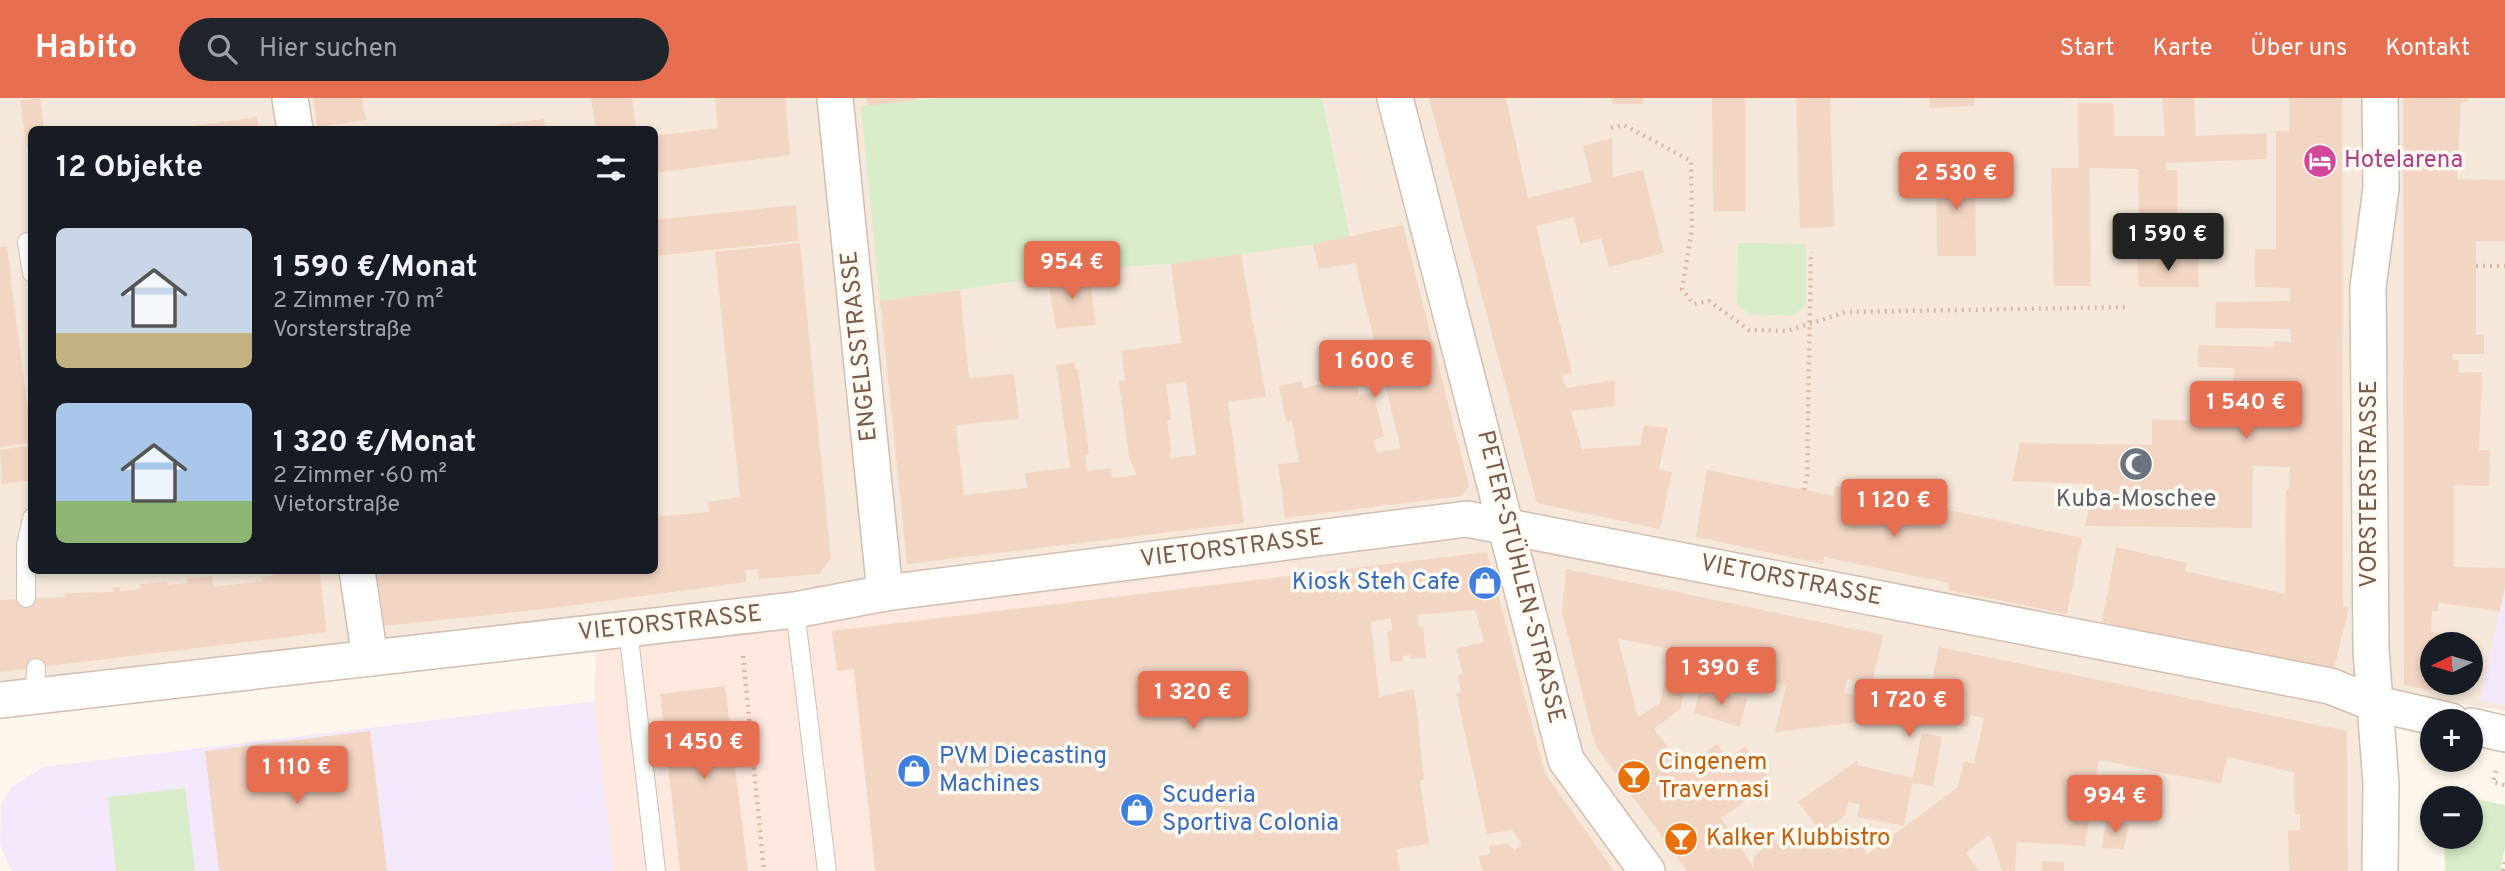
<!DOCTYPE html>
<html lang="de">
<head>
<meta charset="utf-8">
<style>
	:root { --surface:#171b24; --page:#20242c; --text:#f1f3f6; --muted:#9ea1a6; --accent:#e76f51 }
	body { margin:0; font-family:Overpass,sans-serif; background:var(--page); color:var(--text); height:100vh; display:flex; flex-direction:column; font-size:26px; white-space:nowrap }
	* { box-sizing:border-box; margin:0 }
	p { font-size:23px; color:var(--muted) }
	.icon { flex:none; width:38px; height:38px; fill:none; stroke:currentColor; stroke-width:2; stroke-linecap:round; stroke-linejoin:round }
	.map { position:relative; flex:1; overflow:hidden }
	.details { position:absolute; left:28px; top:28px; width:630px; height:448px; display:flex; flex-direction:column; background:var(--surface); border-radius:10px; box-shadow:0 4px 10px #0003 }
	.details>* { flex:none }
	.needle { width:46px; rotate:265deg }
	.controls { position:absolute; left:2420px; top:534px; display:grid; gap:14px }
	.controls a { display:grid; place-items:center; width:63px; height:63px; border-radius:50%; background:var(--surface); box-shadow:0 4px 10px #0003; font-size:35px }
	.price { position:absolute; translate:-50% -60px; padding:0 16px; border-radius:7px; background:var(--accent); color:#fff; font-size:23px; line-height:46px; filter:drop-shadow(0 2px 4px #0008) }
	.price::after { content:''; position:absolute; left:50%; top:42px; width:21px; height:16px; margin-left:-10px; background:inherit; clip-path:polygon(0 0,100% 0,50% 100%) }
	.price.current { background:#222; color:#fff }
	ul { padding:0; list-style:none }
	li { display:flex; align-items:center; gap:21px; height:175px; padding:0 28px }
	li span { display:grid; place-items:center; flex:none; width:196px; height:140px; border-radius:10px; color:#555 }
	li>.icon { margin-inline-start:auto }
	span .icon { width:84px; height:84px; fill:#fffc; stroke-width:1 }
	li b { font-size:30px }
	h2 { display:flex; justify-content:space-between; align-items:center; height:84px; padding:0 28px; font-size:30px }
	header { display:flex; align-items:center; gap:42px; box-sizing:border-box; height:98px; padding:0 35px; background:var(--accent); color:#fff }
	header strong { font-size:33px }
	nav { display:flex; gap:38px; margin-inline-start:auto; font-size:24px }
	.search { width:490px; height:63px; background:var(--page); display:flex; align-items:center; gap:18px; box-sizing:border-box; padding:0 24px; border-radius:38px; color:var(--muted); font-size:26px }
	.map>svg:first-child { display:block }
	.residential { fill:#f5e8da; fill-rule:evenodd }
	.commercial { fill:#fde8e0 }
	.education { fill:#f3e8fa }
	.green { fill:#d8ecc9 }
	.building { fill:#f3d5c3; fill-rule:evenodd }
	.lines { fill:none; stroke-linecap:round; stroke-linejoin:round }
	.lane-casing { stroke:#d1beb0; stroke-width:20 }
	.street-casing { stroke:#d1beb0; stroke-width:38 }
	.path { stroke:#d9b8a5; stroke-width:4.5; stroke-dasharray:2 5; stroke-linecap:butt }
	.lane { stroke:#fff; stroke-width:18 }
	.street { stroke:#fff; stroke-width:35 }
	.labels { text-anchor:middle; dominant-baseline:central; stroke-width:7; stroke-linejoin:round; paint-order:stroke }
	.hotel-label { font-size:24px; fill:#b23c85; stroke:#fffaf3; text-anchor:start }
	.street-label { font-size:24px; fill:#7a5c4d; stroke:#fffaf3 }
	.worship-label { font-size:24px; fill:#5b616d; stroke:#fffaf3 }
	.shop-label { font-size:24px; fill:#366cbe; stroke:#fffaf3; text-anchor:start }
	.food-label { font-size:24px; fill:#c56008; stroke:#fffaf3; text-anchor:start }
</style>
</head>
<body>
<header>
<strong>Habito</strong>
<div class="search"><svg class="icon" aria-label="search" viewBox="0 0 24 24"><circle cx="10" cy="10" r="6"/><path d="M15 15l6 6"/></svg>Hier suchen</div>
<nav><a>Start</a><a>Karte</a><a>Über uns</a><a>Kontakt</a></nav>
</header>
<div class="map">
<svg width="2505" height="773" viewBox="0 0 2505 773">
	<rect width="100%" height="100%" fill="#fdf6ec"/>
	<path class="residential" d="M0 0H2505V613L2418 599 2395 592 2396 773H1335L1297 466 0 618ZM32 32H654V472H32ZM2432 546H2471V584H2432Z"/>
	<polygon class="commercial" points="1297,465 1335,773 614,773 594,603 596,550"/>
	<g class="education">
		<polygon points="2505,489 2505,607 2480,602"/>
		<polygon points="594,603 614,773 12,773 0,747 1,706 12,689 43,669"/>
	</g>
	<g class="green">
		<polygon points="940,0 1322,0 1350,141 1171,166 1116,169 880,203 861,8"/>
		<polygon points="1738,145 1806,146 1806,207 1793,218 1749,216 1737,206"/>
		<polygon points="185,690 195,773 116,773 108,699"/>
		<polygon points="2471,700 2505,707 2505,749 2500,773 2445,773 2444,739 2471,738"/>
	</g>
	<g class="building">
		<polygon points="40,0 44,32 32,32 32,51 27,51 20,2"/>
		<polygon points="313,0 362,0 366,22 317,29"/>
		<polygon points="591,0 632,0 636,32 596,32"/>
		<polygon points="715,0 785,0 790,57 654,75 654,38 718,30"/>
		<polygon points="866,0 916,0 916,2 868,8"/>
		<polygon points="1429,0 1506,0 1528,100 1592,84 1583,48 1612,40 1613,79 1643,72 1664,155 1609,169 1601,140 1580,146 1574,119 1536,128 1572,275 1562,277 1566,290 1615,282 1615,308 1571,313 1582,351 1640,347 1644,327 1668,330 1659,371 1672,374 1660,431 1537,405"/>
		<rect x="1612" y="0" width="31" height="6"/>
		<polygon points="1712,0 1745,0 1745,113 1713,113"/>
		<polygon points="1796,0 1830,0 1834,129 1800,130"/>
		<polygon points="1930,0 1974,0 1974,8 1930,10"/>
		<polygon points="2162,0 2194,0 2196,38 2267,35 2267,61 2166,65 2166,72 2177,72 2177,126 2139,126 2138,71 2089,70 2091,188 2054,188 2051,70 2079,70 2078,5 2113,5 2114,38 2165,38"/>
		<polygon points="2289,0 2342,0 2343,509 2349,510 2333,574 2102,524 2116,449 2187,465 2185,473 2285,496 2286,392 2289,391 2290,369 2253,368 2252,430 2085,428 2094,386 2012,383 2020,345 2152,347 2152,321 2291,326 2291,290 2264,290 2263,301 2234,301 2234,270 2198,269 2199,247 2274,249 2274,243 2291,244 2291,231 2215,230 2216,204 2290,203 2290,190 2255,189 2255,151 2276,151 2276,33 2289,33"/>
		<polygon points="2403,0 2468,0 2468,4 2461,4 2457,81 2505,82 2505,143 2476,143 2476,237 2484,237 2484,256 2453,256 2453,262 2459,262 2459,275 2482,274 2479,352 2490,352 2489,388 2454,387 2454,469 2505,470 2505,489 2500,513 2438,505 2438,513 2432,513 2431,534 2458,539 2457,546 2432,546 2432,584 2449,584 2446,595 2404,587"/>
		<polygon points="257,19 259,32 179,32 179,30"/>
		<polygon points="544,21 545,32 475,32 475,30"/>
		<polygon points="1936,70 1975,70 1976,158 1937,158"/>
		<polygon points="796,107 799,143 654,158 654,122"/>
		<polygon points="1403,127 1469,388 1462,398 1285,420 1278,366 1299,364 1292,323 1286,324 1279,288 1302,283 1304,290 1346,280 1347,287 1357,285 1359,297 1373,294 1384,339 1374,342 1377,354 1401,351 1355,165 1319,171 1313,146"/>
		<polygon points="800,145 831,461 819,476 759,481 758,471 745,472 746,484 554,510 384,528 377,472 654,472 654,419 709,414 708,404 740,399 715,154"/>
		<polygon points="7,148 32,345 0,349 0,149"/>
		<path d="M1241 156 1266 299 1228 304 1244 425 907 466 880 203 960 192 969 280 1014 276 1019 321 956 327 964 397 1027 390 1025 375 1070 370 1056 267 1074 265 1075 271H1078L1089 356 1085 357 1087 373 1111 370 1112 380 1137 377 1129 360 1119 283 1125 282 1121 253 1181 245 1171 166ZM1186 284 1196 357 1169 360 1171 353 1167 322 1171 321 1166 286Z"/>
		<polygon points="2138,161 2198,161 2199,189 2138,189"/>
		<polygon points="1089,174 1096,227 1056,231 1048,180"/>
		<polygon points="32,347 32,382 2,386 0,352"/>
		<polygon points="1707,372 1834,398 1835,388 2082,440 2067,516 1948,492 1949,485 1824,459 1823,466 1696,439"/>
		<polygon points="1487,454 1545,675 1614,773 1482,773 1479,758 1490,756 1489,748 1508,745 1515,752 1522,746 1512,732 1487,736 1456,595 1461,594 1457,577 1463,576 1456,551 1484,544 1475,512 1417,517 1418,529 1423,528 1426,560 1411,561 1410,557 1403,558 1403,563 1390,564 1387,533 1392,533 1391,520 1371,524 1379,599 1413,591 1416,604 1424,682 1420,683 1429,746 1397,751 1400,773 875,773 854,571 837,573 832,533"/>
		<path d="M1566 471 1883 537 1872 587 1847 581 1844 595 1870 600 1865 623 1775 634 1786 588 1752 580 1753 576 1706 567 1708 558 1694 556 1680 611 1654 631 1684 669 1717 646 1728 660 1745 649 1772 684 1721 720 1753 769 1754 758 1775 742 1783 753 1796 742 1802 750 1822 735 1798 704 1858 662 1857 667 1913 680 1922 635 1942 639 1933 688 1912 685 1904 728 1857 719 1860 706 1848 704 1846 717 1822 735 1829 745 1849 731 1868 756 1958 689 1964 663 1974 666 1984 620 1970 617 1967 629 1940 624 1943 611 1927 607 1939 549 2347 633 2348 773H2289L2288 733 2300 732V716H2295L2294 674 2227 659 2221 686 2099 662 2085 748 2017 744 2015 773H2002L1990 736 1966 755 1979 773H1687L1595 647 1562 514ZM1618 541 1672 551 1660 605 1638 619Z"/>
		<polygon points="276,472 319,472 327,534 0,574 0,502 65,499 64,495 113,494 112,490 120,489 120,493 140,491 140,486 167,483 168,487 187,485 187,481 212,478 214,489 263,483 262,479 276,477"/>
		<polygon points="725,588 748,773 680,773 660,596"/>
		<polygon points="1700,590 1747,601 1740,629 1694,615"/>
		<polygon points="370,633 387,773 219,773 205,653"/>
		<polygon points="2106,723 2129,726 2124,751 2102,750"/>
		<polygon points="2042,763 2064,764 2064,773 2042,773"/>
	</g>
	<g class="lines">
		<g class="lane-casing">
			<g id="lane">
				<polyline points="27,144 32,175"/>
				<polyline points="26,500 26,447 32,420"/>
				<polyline points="795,512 827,773"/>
				<polyline points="628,531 656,773"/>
				<polyline points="35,598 36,570"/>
			</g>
		</g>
		<g class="street-casing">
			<g id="street">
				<polyline points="290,0 295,32"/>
				<polyline points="835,0 885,495"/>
				<polyline points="1395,0 1566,662 1647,773"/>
				<polyline points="357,472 370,560"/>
				<polyline points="0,602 795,512 885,495 1467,421 2330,588 2373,605 2451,623"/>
				<polyline points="2471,628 2505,636"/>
				<polyline points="2380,773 2381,686 2371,552 2368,189 2381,90 2380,0"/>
			</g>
		</g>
		<g class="path">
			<polyline points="1611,30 1624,27 1691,63 1692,131 1682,191 1694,206 1709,203 1749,232 1787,233 1846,214 2125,209"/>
			<polyline points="2476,168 2505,168"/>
			<polyline points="1804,392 1807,378 1811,154"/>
			<polyline points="743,558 764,773"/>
			<polyline points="2496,673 2493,684 2505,687"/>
			<polyline points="2503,773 2505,763"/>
		</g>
		<use href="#lane" class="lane"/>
		<use href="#street" class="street"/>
	</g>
	<defs>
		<g id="hotel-disc" transform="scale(1.75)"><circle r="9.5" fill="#d1479c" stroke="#fffaf3"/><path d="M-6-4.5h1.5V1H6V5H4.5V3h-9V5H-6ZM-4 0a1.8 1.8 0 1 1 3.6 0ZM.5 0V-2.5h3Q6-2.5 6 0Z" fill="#fff"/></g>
		<g id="mosque-disc" transform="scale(1.75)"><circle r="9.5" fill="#6b7280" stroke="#fffaf3"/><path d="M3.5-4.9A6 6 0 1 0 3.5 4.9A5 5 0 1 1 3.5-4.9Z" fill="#fff"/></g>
		<g id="shop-disc" transform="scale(1.75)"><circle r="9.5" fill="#3f7fe0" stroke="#fffaf3"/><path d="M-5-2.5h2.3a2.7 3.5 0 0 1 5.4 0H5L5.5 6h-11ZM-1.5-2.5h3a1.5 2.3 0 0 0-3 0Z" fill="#fff"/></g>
		<g id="bar-disc" transform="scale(1.75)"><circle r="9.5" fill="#e8710a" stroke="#fffaf3"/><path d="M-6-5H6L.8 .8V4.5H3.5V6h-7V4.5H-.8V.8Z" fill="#fff"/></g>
	</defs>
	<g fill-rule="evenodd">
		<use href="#hotel-disc" x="2320" y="63"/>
		<use href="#mosque-disc" x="2136" y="366"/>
		<use href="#shop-disc" x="1485" y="485"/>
		<use href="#shop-disc" x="914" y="673"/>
		<use href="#bar-disc" x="1634" y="679"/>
		<use href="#shop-disc" x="1137" y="712"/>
		<use href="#bar-disc" x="1681" y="741"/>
	</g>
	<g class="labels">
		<g class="hotel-label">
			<text x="2344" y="63">Hotelarena</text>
		</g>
		<g class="street-label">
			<text transform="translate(860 248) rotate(-96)">ENGELSSTRASSE</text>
			<text transform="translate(2370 386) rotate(-90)">VORSTERSTRASSE</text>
			<text transform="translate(1232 451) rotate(-7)">VIETORSTRASSE</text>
			<text transform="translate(1520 479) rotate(76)">PETER-STÜHLEN-STRASSE</text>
			<text transform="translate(1791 483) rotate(11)">VIETORSTRASSE</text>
			<text transform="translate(670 526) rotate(-6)">VIETORSTRASSE</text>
		</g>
		<g class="worship-label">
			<text x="2136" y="402">Kuba-Moschee</text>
		</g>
		<g class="shop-label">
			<text x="1460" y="485" text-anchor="end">Kiosk Steh Cafe</text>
			<text x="939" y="659">PVM Diecasting<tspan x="939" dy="28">Machines</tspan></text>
			<text x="1162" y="698">Scuderia<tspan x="1162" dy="28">Sportiva Colonia</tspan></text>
		</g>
		<g class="food-label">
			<text x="1658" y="665">Cingenem<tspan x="1658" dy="28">Travernasi</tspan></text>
			<text x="1706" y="741">Kalker Klubbistro</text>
		</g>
	</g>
</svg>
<div class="controls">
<a><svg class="needle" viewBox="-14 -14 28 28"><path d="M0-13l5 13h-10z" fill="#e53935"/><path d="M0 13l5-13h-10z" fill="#9ea1a6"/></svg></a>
<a>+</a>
<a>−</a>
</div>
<b class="price" style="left:1956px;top:114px">2 530 €</b>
<b class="price current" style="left:2168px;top:175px">1 590 €</b>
<b class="price" style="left:1072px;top:203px">954 €</b>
<b class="price" style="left:1375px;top:302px">1 600 €</b>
<b class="price" style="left:2246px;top:343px">1 540 €</b>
<b class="price" style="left:1894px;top:441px">1 120 €</b>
<b class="price" style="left:1721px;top:609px">1 390 €</b>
<b class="price" style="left:1193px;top:633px">1 320 €</b>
<b class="price" style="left:1909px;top:641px">1 720 €</b>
<b class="price" style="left:704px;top:683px">1 450 €</b>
<b class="price" style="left:297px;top:708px">1 110 €</b>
<b class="price" style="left:2115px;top:737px">994 €</b>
<section class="details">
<h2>12 Objekte<svg class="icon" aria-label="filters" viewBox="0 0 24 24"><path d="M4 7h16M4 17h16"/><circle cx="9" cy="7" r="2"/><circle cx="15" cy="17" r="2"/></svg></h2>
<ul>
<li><span style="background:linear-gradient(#c9d6e8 75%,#c2b280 0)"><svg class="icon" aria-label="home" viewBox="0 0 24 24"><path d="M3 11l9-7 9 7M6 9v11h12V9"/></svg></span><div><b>1 590 €/Monat</b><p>2 Zimmer · 70 m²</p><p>Vorsterstraße</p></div></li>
<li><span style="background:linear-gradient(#a9c7e8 70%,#8fb573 0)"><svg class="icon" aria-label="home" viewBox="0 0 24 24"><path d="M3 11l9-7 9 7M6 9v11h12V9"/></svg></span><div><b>1 320 €/Monat</b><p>2 Zimmer · 60 m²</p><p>Vietorstraße</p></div></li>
</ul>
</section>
</div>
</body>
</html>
